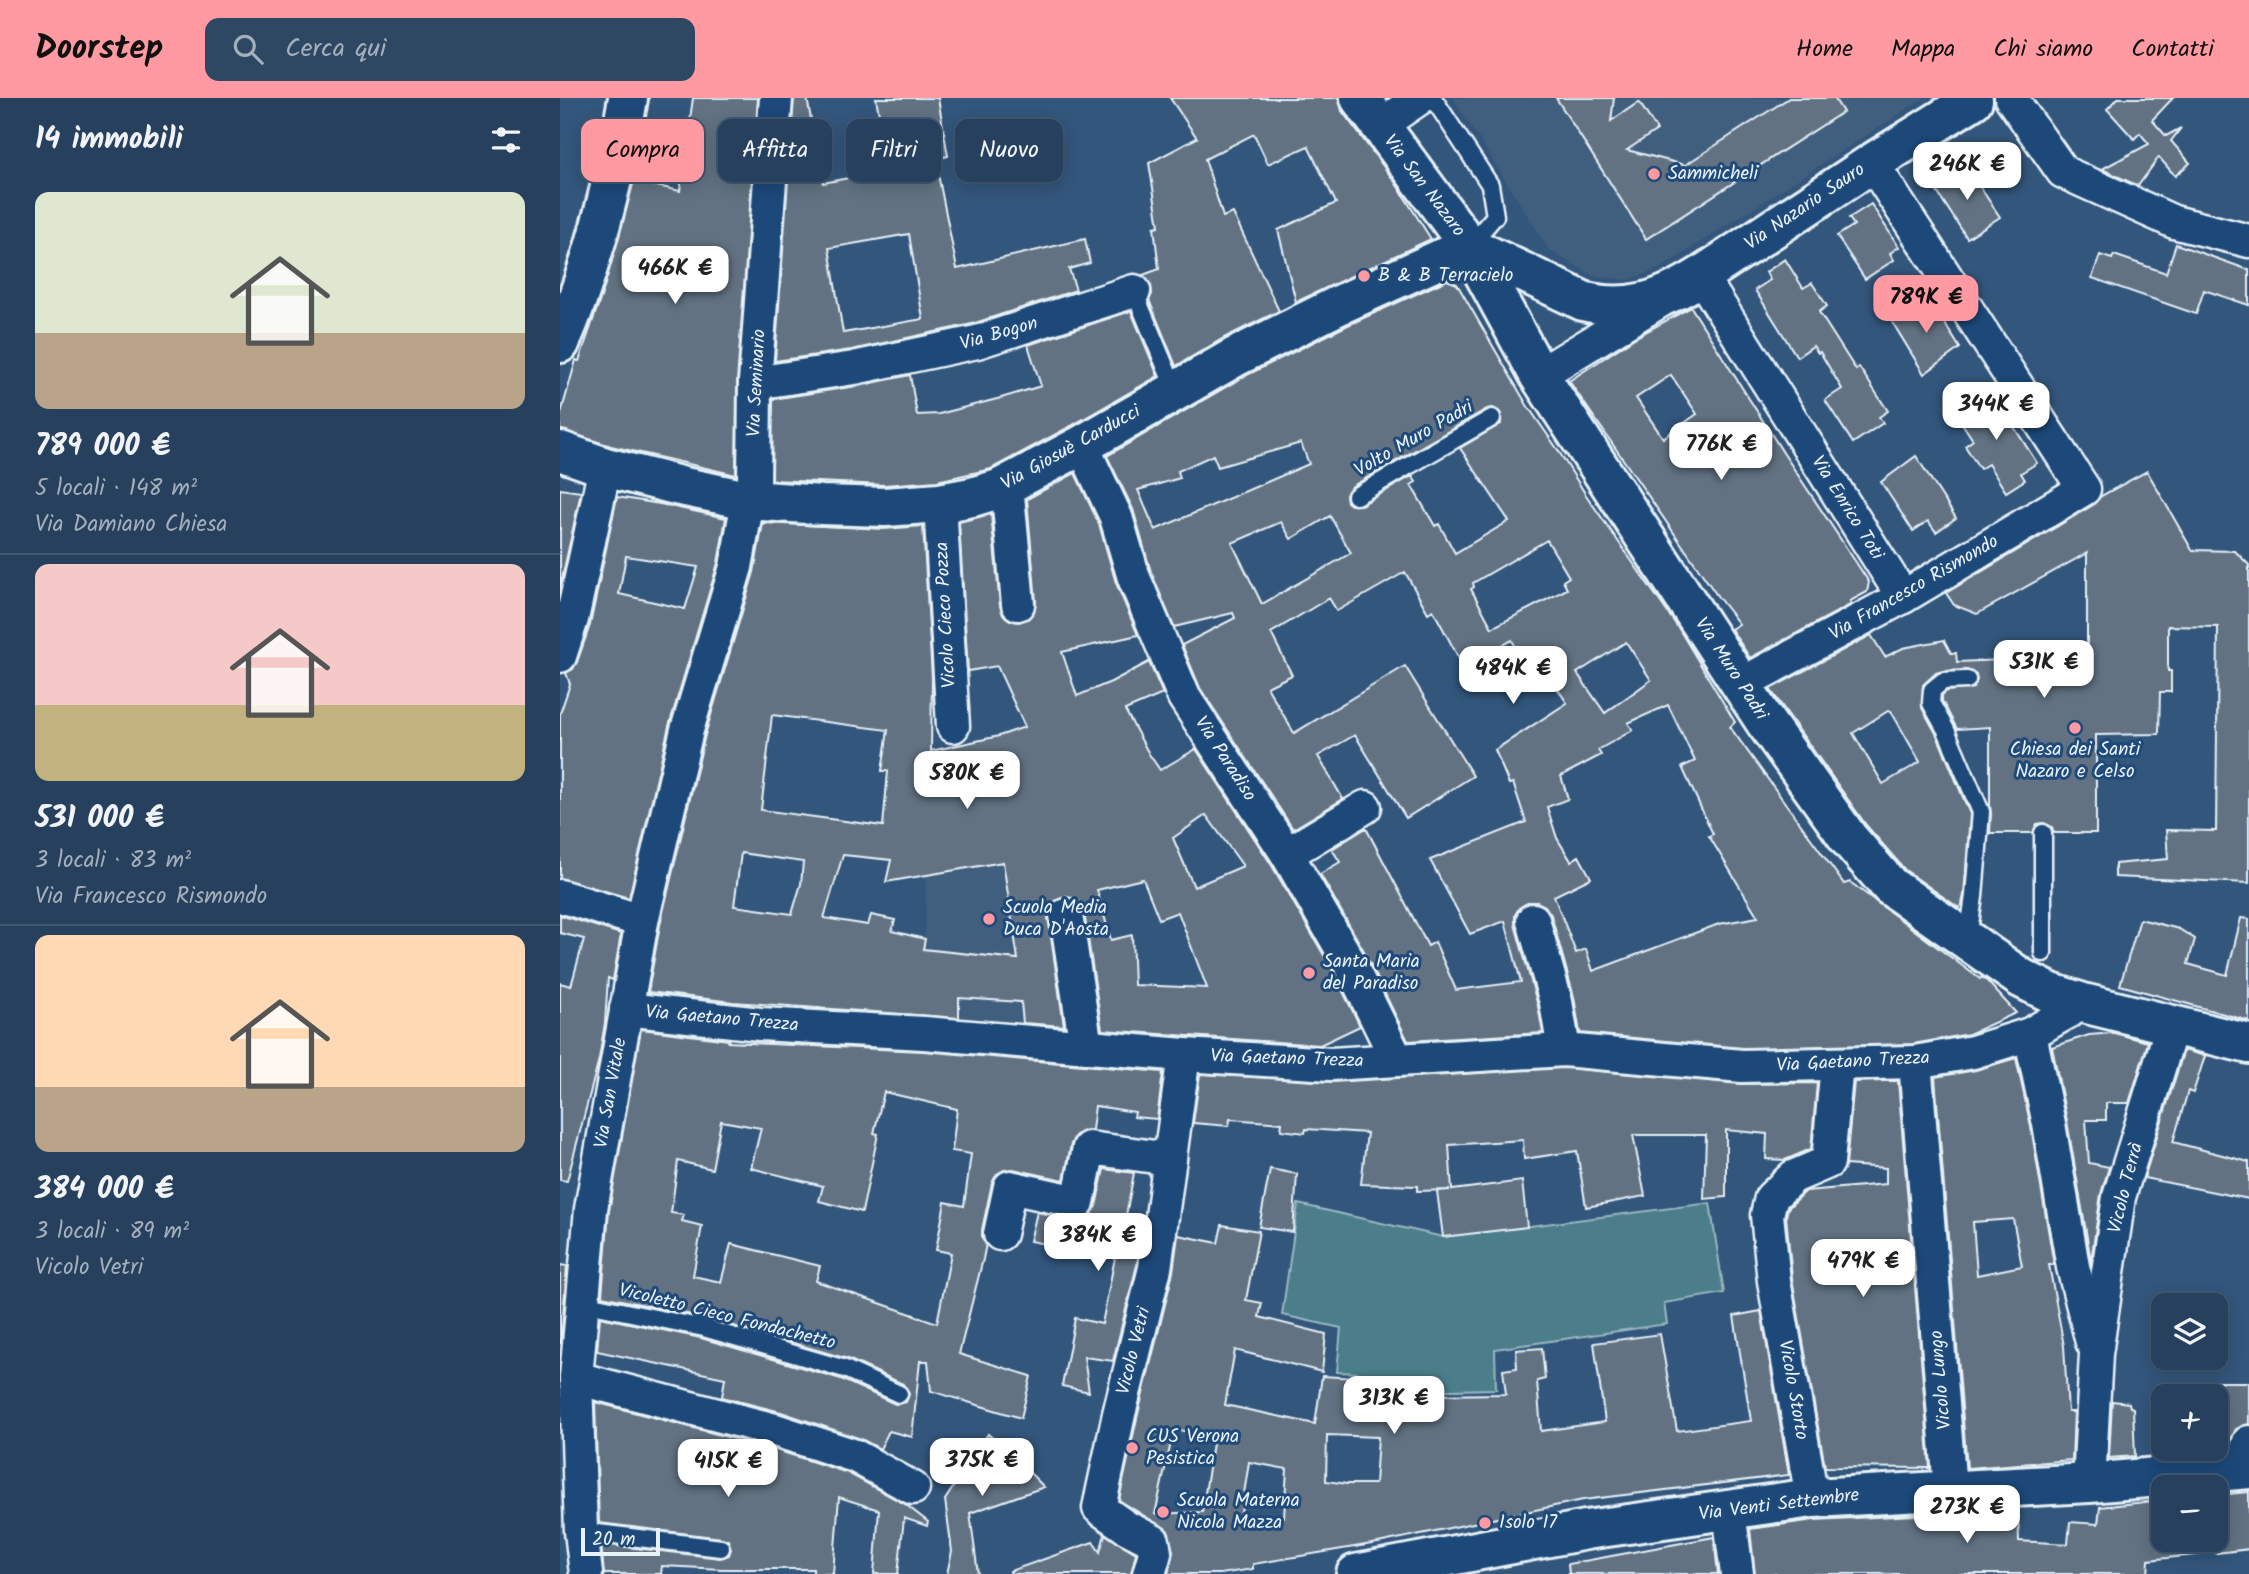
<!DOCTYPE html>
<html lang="it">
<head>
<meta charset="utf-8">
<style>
	:root { --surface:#26405d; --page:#2e4763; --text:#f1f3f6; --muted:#a4afbc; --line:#425972; --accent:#ff9aa2 }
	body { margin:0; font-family:Kalam,sans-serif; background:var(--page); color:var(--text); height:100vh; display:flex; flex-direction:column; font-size:26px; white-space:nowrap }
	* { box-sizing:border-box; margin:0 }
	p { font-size:23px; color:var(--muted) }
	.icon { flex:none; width:38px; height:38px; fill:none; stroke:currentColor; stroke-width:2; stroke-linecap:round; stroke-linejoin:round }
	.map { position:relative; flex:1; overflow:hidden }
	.side { display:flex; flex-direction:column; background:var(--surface); width:560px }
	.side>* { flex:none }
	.hud { position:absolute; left:21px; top:21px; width:665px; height:63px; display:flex; gap:14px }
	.fabs { position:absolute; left:1591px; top:1195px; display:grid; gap:14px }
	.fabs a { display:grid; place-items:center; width:77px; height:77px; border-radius:14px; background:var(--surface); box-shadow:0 4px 18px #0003,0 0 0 2px var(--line); font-size:35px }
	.scale { position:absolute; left:21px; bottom:18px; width:79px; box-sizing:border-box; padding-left:7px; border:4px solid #e8f1f8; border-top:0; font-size:19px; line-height:24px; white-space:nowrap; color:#e8f1f8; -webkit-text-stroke:5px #1f4a7a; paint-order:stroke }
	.price { position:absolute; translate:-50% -60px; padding:0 16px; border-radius:14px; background:#fff; color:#222; font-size:23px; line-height:46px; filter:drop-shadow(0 2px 4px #0008) }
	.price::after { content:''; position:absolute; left:50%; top:42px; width:21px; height:16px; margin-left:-10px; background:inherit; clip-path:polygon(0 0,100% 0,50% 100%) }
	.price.active { background:var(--accent); color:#111 }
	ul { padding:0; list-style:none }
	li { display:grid; align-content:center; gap:14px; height:371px; padding:0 35px }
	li+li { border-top:2px solid var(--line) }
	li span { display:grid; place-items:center; height:217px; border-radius:14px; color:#555 }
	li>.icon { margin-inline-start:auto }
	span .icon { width:126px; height:126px; fill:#fffc; stroke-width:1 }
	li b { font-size:30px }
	h2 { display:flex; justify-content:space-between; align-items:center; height:84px; padding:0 35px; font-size:30px }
	.chip { padding:0 24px; border-radius:14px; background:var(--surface); box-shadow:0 4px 18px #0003,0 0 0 2px var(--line); font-size:24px; line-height:63px }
	.chip.active { background:var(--accent); color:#111 }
	header { display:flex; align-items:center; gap:42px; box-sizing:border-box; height:98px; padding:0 35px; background:var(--accent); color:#111 }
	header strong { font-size:33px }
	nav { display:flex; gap:38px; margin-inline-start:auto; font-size:24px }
	.search { width:490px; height:63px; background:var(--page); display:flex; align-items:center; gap:18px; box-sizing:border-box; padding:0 24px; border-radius:14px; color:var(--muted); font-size:26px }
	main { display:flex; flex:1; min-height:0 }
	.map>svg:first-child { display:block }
	.built { fill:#415e7e }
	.green { fill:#4b7e8a; stroke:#9ab8c1; stroke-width:2 }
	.building { fill:#627282; stroke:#e8f1f8; stroke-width:2; fill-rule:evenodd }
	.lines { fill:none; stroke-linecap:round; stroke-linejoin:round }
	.lane-casing { stroke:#e8f1f8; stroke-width:21 }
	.street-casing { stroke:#e8f1f8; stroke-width:37 }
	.secondary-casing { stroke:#e8f1f8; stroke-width:44 }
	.lane { stroke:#1f4a7a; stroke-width:16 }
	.street { stroke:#1f4a7a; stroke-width:32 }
	.secondary { stroke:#1f4a7a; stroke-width:38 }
	.poi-dot { fill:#ff9aa2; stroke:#1f4a7a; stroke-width:2.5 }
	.labels { text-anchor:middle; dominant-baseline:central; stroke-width:6; stroke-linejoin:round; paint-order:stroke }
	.poi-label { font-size:19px; fill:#e8f1f8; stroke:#1f4a7a; text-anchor:start }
	.street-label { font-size:19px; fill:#e8f1f8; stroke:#1f4a7a }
</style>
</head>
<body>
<header>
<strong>Doorstep</strong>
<div class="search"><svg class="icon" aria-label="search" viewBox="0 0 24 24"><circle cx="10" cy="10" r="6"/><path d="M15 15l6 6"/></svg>Cerca qui</div>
<nav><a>Home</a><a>Mappa</a><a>Chi siamo</a><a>Contatti</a></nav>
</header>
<main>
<section class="side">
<h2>14 immobili<svg class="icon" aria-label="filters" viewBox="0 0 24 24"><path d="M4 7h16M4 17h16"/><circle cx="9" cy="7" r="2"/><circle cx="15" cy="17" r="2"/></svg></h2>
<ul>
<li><span style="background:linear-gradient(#dfe7d0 65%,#b9a48a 0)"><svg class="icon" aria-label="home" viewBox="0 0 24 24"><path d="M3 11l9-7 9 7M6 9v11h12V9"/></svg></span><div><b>789 000 €</b><p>5 locali · 148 m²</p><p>Via Damiano Chiesa</p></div></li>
<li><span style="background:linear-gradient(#f6c9c9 65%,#c2b280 0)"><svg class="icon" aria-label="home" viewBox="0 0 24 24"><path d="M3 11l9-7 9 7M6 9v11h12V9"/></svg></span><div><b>531 000 €</b><p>3 locali · 83 m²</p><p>Via Francesco Rismondo</p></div></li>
<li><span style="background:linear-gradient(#ffd9b3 70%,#b9a48a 0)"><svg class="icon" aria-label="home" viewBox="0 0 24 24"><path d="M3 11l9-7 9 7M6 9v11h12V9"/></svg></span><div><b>384 000 €</b><p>3 locali · 89 m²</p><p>Vicolo Vetri</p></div></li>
</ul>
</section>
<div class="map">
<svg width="1689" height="1476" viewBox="0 0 1689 1476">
	<rect width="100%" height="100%" fill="#33567c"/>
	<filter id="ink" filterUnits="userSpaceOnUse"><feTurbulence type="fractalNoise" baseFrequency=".0143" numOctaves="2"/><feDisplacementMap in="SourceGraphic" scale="14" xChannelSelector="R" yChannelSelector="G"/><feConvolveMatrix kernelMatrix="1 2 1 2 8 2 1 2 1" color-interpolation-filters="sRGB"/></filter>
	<g filter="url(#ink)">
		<g class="built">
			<polygon points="893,0 1364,0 1099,171 1068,182 1034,178 990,153"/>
			<polygon points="369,733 478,759 497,837 512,936 349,921 355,877 365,841 366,777"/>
		</g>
		<polygon class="green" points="1150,1105 1164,1195 1104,1205 1107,1226 935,1251 936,1291 799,1294 799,1275 777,1274 781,1230 722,1217 738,1106 883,1139"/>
		<g class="building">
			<polygon points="133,0 198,0 177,284 176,377 51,348 0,332 0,319 16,262 19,263 43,193 74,83 120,93"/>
			<path d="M234 0H247L263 85 329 72 316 0H378L388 58 375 61 397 171 525 141 530 165 509 171 516 192 412 226 291 252 215 263ZM349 136 363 221 283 235 269 150Z"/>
			<polygon points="610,0 779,0 782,13 835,84 871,141 736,204 718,132 776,105 748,48 708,66 694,36 645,61 663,119 673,115 719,213 664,240 616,268 589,202 592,196 591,187 583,177 599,171 594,129 599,128 589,65 637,40"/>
			<polygon points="996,0 1054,0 1051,23 1079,4 1097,32 1067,52 1125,67 1229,0 1274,0 1283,14 1086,141"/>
			<polygon points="1558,0 1613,0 1592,22 1606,38 1621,30 1611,43 1630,65 1615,78 1599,59 1578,88 1542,71 1589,46 1580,35 1574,41 1547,11"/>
			<polygon points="1406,68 1440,119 1407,140 1374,89"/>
			<polygon points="1311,106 1339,149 1330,155 1334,162 1305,181 1277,138 1294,127 1289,120"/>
			<polygon points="1616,146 1689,172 1689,207 1644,192 1636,216 1532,180 1540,157 1552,161 1554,157 1606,175"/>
			<polygon points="1225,161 1243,190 1252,185 1267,208 1259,214 1296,272 1299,269 1328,313 1319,319 1323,325 1293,345 1265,302 1282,291 1260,254 1258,255 1253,248 1237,259 1195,192 1210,182 1206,174"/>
			<path d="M887 182 897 186 967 307 998 352 1026 397 1119 531 1175 624 1170 629 1284 786 1290 784 1420 881 1422 879 1427 883 1456 915 1409 936 1353 946 1183 950 1020 935 1014 899 991 817 985 808 977 804H969L959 810 955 817V826L978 908 983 935 848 943 804 853 760 776 780 764 772 751 806 730 868 848 875 844 896 892 961 884 945 823 910 836 870 762 966 724 953 685 949 686 935 652 1007 605 978 561 966 568 952 542 903 568 873 512 868 515 845 474 777 513 769 500 711 535 732 577 707 589 734 635 845 568 913 678 846 720 795 637 758 658 783 701 733 731 640 590 622 547 675 520 673 515 614 529 591 474 573 411 547 358 685 278 788 227ZM933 310 941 315V326L900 350 949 423 895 455 879 426 875 428 851 387 856 384 852 378 801 407H791L787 404 786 397 791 389 927 311ZM741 345 749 366 595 432 578 392 620 380 618 373 653 357 658 369ZM770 418 791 455 702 506 672 445 721 424 731 441ZM987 442 1009 479 1003 483 1007 491 932 530 911 491 914 489 913 485ZM1066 544 1091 582 1045 615 1017 575ZM1108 607 1135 663 1122 669 1153 736 1149 738 1198 819 1159 826 1033 873 1026 851 1016 855 994 798 1031 780 1019 758 1011 763 997 740 987 709 1008 701 1001 678 1041 657 1038 652 1073 632 1068 625Z"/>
			<polygon points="1368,199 1400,250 1364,276 1331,222"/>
			<path d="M1131 209 1224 356 1309 484 1307 494 1290 503 1292 506 1190 560 1171 531 1179 526 1158 499 1009 283 1076 239ZM1111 277 1137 316 1103 340 1076 300Z"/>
			<polygon points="571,213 598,278 511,328 431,371 377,383 325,387 212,382 213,301 297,288 350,277 357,317 379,316 441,300 481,288 468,247"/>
			<polygon points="1434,298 1477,365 1461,375 1465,382 1446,394 1428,366 1420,371 1405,348 1413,342 1394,313 1413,301 1418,309"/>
			<polygon points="1356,358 1396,420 1376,434 1368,423 1353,433 1321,384"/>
			<path d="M1587 373 1632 452 1675 453 1689 467V785L1555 779V766L1608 761 1606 732 1656 733 1658 529 1608 528V573H1611V594H1600L1599 636 1536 637V735H1494L1492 729 1484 725 1477 726 1473 735H1430L1431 715 1430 707V629L1397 631 1382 603V597L1387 593 1413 590 1417 582 1416 577 1407 572 1383 573 1376 575 1363 587 1362 610 1377 637 1410 716 1404 797 1402 806 1399 810 1345 772 1306 727 1210 591 1311 537 1325 559 1343 550 1384 542 1391 555H1396L1397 564 1466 561V548L1515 544 1527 552V455L1417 516 1394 507 1386 495 1533 407 1541 398ZM1328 613H1331L1360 664 1323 686 1293 635Z"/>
			<path d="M515 375 539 426 556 485 578 537 502 554 517 598 551 584 589 564 603 596 565 612 589 656 600 672 636 651 711 766 772 871 800 928 760 947 542 932 524 814 520 805 513 800 504 799 494 803 489 810 488 819 504 928 463 925 461 904 399 900V920L173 904 88 894 100 827 145 637 194 474 203 425 324 431 363 428 372 580 371 653 439 638 465 629 437 568 408 573 399 424 431 416 440 508 443 517 450 522 459 524 468 521 474 514 476 504 467 401ZM212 617 328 632 322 673H328L323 728 201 712ZM646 717 683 768 634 789 613 740ZM181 755 243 764 241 786 232 816 174 808ZM283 757 331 762 326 784 443 764 458 861 363 851 365 841 332 833 335 822 311 817 308 827 264 820ZM583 781 599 821 618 814 647 890 574 887 572 837 551 842 537 792Z"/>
			<polygon points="0,391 21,394 0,490"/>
			<path d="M57 399 100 406 166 420 158 465 109 628 69 800 0 780V616L10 586 6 575 13 571 17 564 30 527ZM66 458 138 469 125 511 59 496Z"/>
			<polygon points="0,817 61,836 53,882 48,880 45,925 39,961 7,1083 0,1082 0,885 11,888 24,841 0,835"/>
			<polygon points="1681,820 1689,821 1689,923 1560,887 1580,821 1619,831 1635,841 1628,866 1667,877"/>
			<path d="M81 931 169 942 168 944 363 953 603 974 597 1021 574 1019 575 1014 535 1008 532 1032 522 1033 515 1038 511 1046 504 1082 453 1071 444 1072 437 1076 432 1085 422 1132V1141L426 1146 423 1161 399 1256 471 1278 461 1320 371 1293 368 1263H360L352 1339 329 1333 320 1351 301 1341 221 1314 162 1299 165 1280 37 1253 40 1219 141 1240 281 1281 335 1306 346 1304 349 1296 343 1286 288 1261 146 1220 42 1198 49 1113ZM324 994 397 1011 392 1053 411 1056 404 1108 385 1104 376 1152 391 1155 377 1225 256 1183 260 1168 171 1146 161 1184 133 1178 142 1128 122 1123 124 1117 111 1115 118 1063 152 1071 161 1023 201 1030 191 1070 263 1088 259 1103 302 1114 318 1036 314 1035Z"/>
			<polygon points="1554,935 1588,944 1569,1005 1546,1005 1546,1022 1526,1022 1529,1065 1549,1069 1541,1096 1531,1163 1507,1023 1492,949 1529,937"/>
			<polygon points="1624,952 1645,958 1633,995 1628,993 1613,1044 1689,1064 1689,1101 1584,1080"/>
			<path d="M1456 960 1471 1029 1494 1167H1489L1504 1248 1508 1314H1514L1512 1362 1407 1370 1375 979 1416 972ZM1453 1121 1462 1168 1417 1177 1413 1124Z"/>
			<polygon points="1004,970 1180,986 1257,985 1251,1051 1225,1062 1206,1061 1207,1036 1166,1032 1166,1099 1144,1101 1146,1037 1073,1037 1085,1098 1026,1109 1017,1053 964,1061 963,1042 889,1047 892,1092 962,1083 967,1129 883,1139 877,1093 890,1092 857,1093 857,1088 801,1086 807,1035 746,1031 745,1035 721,1032 722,1025 670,1021 669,1028 633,1025 640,976 772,984"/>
			<polygon points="1324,983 1338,983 1370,1370 1265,1369 1232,1180 1226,1118 1228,1110 1246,1093 1326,1086 1326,1070 1286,1067 1294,984"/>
			<polygon points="544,1071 574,1075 561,1144 580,1146 577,1167 553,1263 524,1259 529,1294 502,1288 515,1220 542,1226 558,1144 494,1132 491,1147 470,1143 477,1114 515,1122 524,1121 531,1117 536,1108"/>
			<polygon points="710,1071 737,1076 733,1134 699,1129"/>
			<path d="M662 1127 699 1133 686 1202 702 1205 699 1219 766 1236 762 1274 675 1252 665 1307 755 1326 762 1278 796 1280 794 1298 946 1296 943 1272 957 1270 956 1252 982 1250 985 1281 977 1283 981 1333 1045 1324 1034 1245 1100 1236 1117 1333 1191 1323 1174 1218 1201 1213 1229 1377 1023 1402 818 1445 693 1466V1471L660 1476H608L613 1453 608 1433 559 1402 577 1320 613 1174 618 1137 658 1145ZM614 1331 654 1339 642 1414 595 1416ZM767 1337 818 1339 815 1386H787L766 1383ZM689 1364 727 1371 724 1419 680 1421Z"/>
			<polygon points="0,1167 7,1168 1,1245 0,1245"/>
			<polygon points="1656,1284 1689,1284 1689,1326 1676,1331 1668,1349 1656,1350"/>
			<polygon points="1552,1303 1569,1305 1570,1309 1573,1310 1575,1358 1549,1360"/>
			<polygon points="35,1304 210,1350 288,1375 345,1406 368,1424 367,1428 344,1420 338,1476 314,1476 319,1412 279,1399 273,1476 253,1476 253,1471 162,1471 102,1468 101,1476 44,1476 41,1446 160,1460 169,1457 171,1451 168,1442 162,1440 39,1425"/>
			<polygon points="428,1336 451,1356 484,1389 410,1415 418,1476 387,1476 392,1453 385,1402"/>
			<polygon points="1689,1394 1689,1451 1656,1455 1656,1397"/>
			<polygon points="1603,1402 1603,1442 1642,1442 1643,1456 1589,1462 1588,1476 1195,1476 1190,1431 1254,1422 1458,1412 1459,1443 1508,1446 1510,1424 1538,1426 1540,1409"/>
			<polygon points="545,1436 576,1455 571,1476 451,1476 450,1473 533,1444 540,1454"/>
			<polygon points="1154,1439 1158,1476 1009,1476 1008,1466"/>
		</g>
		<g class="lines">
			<g class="lane-casing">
				<g id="lane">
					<polyline points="873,0 930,87 935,118 909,148"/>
					<polyline points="574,193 615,292"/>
					<polyline points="796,398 932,320"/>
					<polyline points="1407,582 1383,583 1372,592 1371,605 1386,632 1421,714 1414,798 1408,840"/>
					<polyline points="1483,855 1483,735"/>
					<polyline points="22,1205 144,1230 285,1271 339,1296"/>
					<polyline points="21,1433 161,1450"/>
				</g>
			</g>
			<g class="street-casing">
				<g id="street">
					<polyline points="1451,0 1503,74 1614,124 1689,143"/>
					<polyline points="819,28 860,0"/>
					<polyline points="1141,178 1343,499"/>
					<polyline points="979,277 1100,203"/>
					<polyline points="195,285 294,270 417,244 574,193"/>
					<polyline points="522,347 556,419 574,480 624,599 727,756 788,862 837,962"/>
					<polyline points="447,386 458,506"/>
					<polyline points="380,405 393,628"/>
					<polyline points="0,558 12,521 45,369"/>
					<polyline points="1181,586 1343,499 1524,391 1312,65"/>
					<polyline points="727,756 805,709"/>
					<polyline points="0,798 82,823"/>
					<polyline points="506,817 526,949"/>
					<polyline points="973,822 996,904 1004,952"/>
					<polyline points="66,911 200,926 364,935 624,957 771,966 1004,952 1182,968 1355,964 1413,954 1470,936 1523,905"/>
					<polyline points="1470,936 1489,1026 1513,1169 1532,1244"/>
					<polyline points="1355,964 1390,1391"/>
					<polyline points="440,1136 450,1089 518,1104 529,1050 610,1061"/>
					<polyline points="16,1280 215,1332 295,1358 353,1390"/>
					<polyline points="1680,1372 1689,1344"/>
					<polyline points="1529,1385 1536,1256 1559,1099 1612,928"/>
					<polyline points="1252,1400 1214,1183 1207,1117 1211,1100 1233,1079 1268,1064 1277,966"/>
					<polyline points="1169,1413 1177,1476"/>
					<polyline points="26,1476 21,1433 16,1280 31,1111 82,823 127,632 176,469 188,402 194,387 195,285 216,0"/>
					<polyline points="589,1476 595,1455 593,1443 566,1429 539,1410 559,1316 595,1170 624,957"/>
				</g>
			</g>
			<g class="secondary-casing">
				<g id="secondary">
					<polyline points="800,0 909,148 979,277 1206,625 1289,741 1330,788 1461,880 1491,895 1523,905 1689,946"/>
					<path d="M909 148 1023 203C1068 215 1103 202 1141 178L1312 65 1413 2"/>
					<path d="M0 245C33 168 54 83 68 0"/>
					<polyline points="0,353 45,369 120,388 188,402 262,407 325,409 380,405 412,399 439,391 522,347 675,259 779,207 909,148"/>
					<polyline points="796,1476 1026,1432 1252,1400 1529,1385 1689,1371"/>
				</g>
			</g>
			<use href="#lane" class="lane"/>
			<use href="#street" class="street"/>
			<use href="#secondary" class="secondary"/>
		</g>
	</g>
	<g class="poi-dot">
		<circle cx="1094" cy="76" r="7"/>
		<circle cx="804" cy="178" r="7"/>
		<circle cx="1515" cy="630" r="7"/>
		<circle cx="429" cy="821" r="7"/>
		<circle cx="749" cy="875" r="7"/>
		<circle cx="572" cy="1350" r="7"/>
		<circle cx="603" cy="1414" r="7"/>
		<circle cx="925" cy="1425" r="7"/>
	</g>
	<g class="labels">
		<g class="poi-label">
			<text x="1108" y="76">Sammicheli</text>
			<text x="818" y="178">B &amp; B Terracielo</text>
			<text x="1515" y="652" text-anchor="middle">Chiesa dei Santi<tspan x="1515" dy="22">Nazaro e Celso</tspan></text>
			<text x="443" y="810">Scuola Media<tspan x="443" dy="22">Duca D'Aosta</tspan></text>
			<text x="763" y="864">Santa Maria<tspan x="763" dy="22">del Paradiso</tspan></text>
			<text x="586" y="1339">CUS Verona<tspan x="586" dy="22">Pesistica</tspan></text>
			<text x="617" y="1403">Scuola Materna<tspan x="617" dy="22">Nicola Mazza</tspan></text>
			<text x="939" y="1425">Isolo I7</text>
		</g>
		<g class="street-label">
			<text transform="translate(864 88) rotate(53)">Via San Nazaro</text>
			<text transform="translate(1245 109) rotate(-34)">Via Nazario Sauro</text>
			<text transform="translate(439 236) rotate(-16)">Via Bogon</text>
			<text transform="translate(197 285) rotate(-87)">Via Seminario</text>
			<text transform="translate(854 341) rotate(-30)">Volto Muro Padri</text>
			<text transform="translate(511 350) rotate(-29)">Via Giosuè Carducci</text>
			<text transform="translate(1287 410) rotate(58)">Via Enrico Toti</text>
			<text transform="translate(1354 490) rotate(-30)">Via Francesco Rismondo</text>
			<text transform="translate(386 517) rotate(-93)">Vicolo Cieco Pozza</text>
			<text transform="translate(1171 571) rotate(57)">Via Muro Padri</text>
			<text transform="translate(665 661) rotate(57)">Via Paradiso</text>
			<text transform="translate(162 921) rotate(5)">Via Gaetano Trezza</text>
			<text transform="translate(727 961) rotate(2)">Via Gaetano Trezza</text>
			<text transform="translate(1293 964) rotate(-3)">Via Gaetano Trezza</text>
			<text transform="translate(51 995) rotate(-80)">Via San Vitale</text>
			<text transform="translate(1566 1090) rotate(-76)">Vicolo Terrà</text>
			<text transform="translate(167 1219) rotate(14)">Vicoletto Cieco Fondachetto</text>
			<text transform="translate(574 1253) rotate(-76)">Vicolo Vetri</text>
			<text transform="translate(1381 1282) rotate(-95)">Vicolo Lungo</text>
			<text transform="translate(1233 1292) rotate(80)">Vicolo Storto</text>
			<text transform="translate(1219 1407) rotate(-7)">Via Venti Settembre</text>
		</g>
	</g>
</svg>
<div class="fabs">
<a><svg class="icon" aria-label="layers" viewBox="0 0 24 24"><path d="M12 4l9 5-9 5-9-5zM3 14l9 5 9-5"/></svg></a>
<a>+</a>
<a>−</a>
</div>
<div class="scale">20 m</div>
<b class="price" style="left:1407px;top:104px">246K €</b>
<b class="price" style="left:115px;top:208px">466K €</b>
<b class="price active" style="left:1366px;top:237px">789K €</b>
<b class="price" style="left:1436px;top:344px">344K €</b>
<b class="price" style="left:1161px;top:384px">776K €</b>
<b class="price" style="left:1484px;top:602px">531K €</b>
<b class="price" style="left:953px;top:608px">484K €</b>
<b class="price" style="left:407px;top:713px">580K €</b>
<b class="price" style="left:538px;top:1175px">384K €</b>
<b class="price" style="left:1303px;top:1201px">479K €</b>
<b class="price" style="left:834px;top:1338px">313K €</b>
<b class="price" style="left:422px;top:1400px">375K €</b>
<b class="price" style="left:168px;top:1401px">415K €</b>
<b class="price" style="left:1407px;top:1447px">273K €</b>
<div class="hud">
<a class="chip active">Compra</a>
<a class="chip">Affitta</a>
<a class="chip">Filtri</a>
<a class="chip">Nuovo</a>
</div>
</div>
</main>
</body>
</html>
